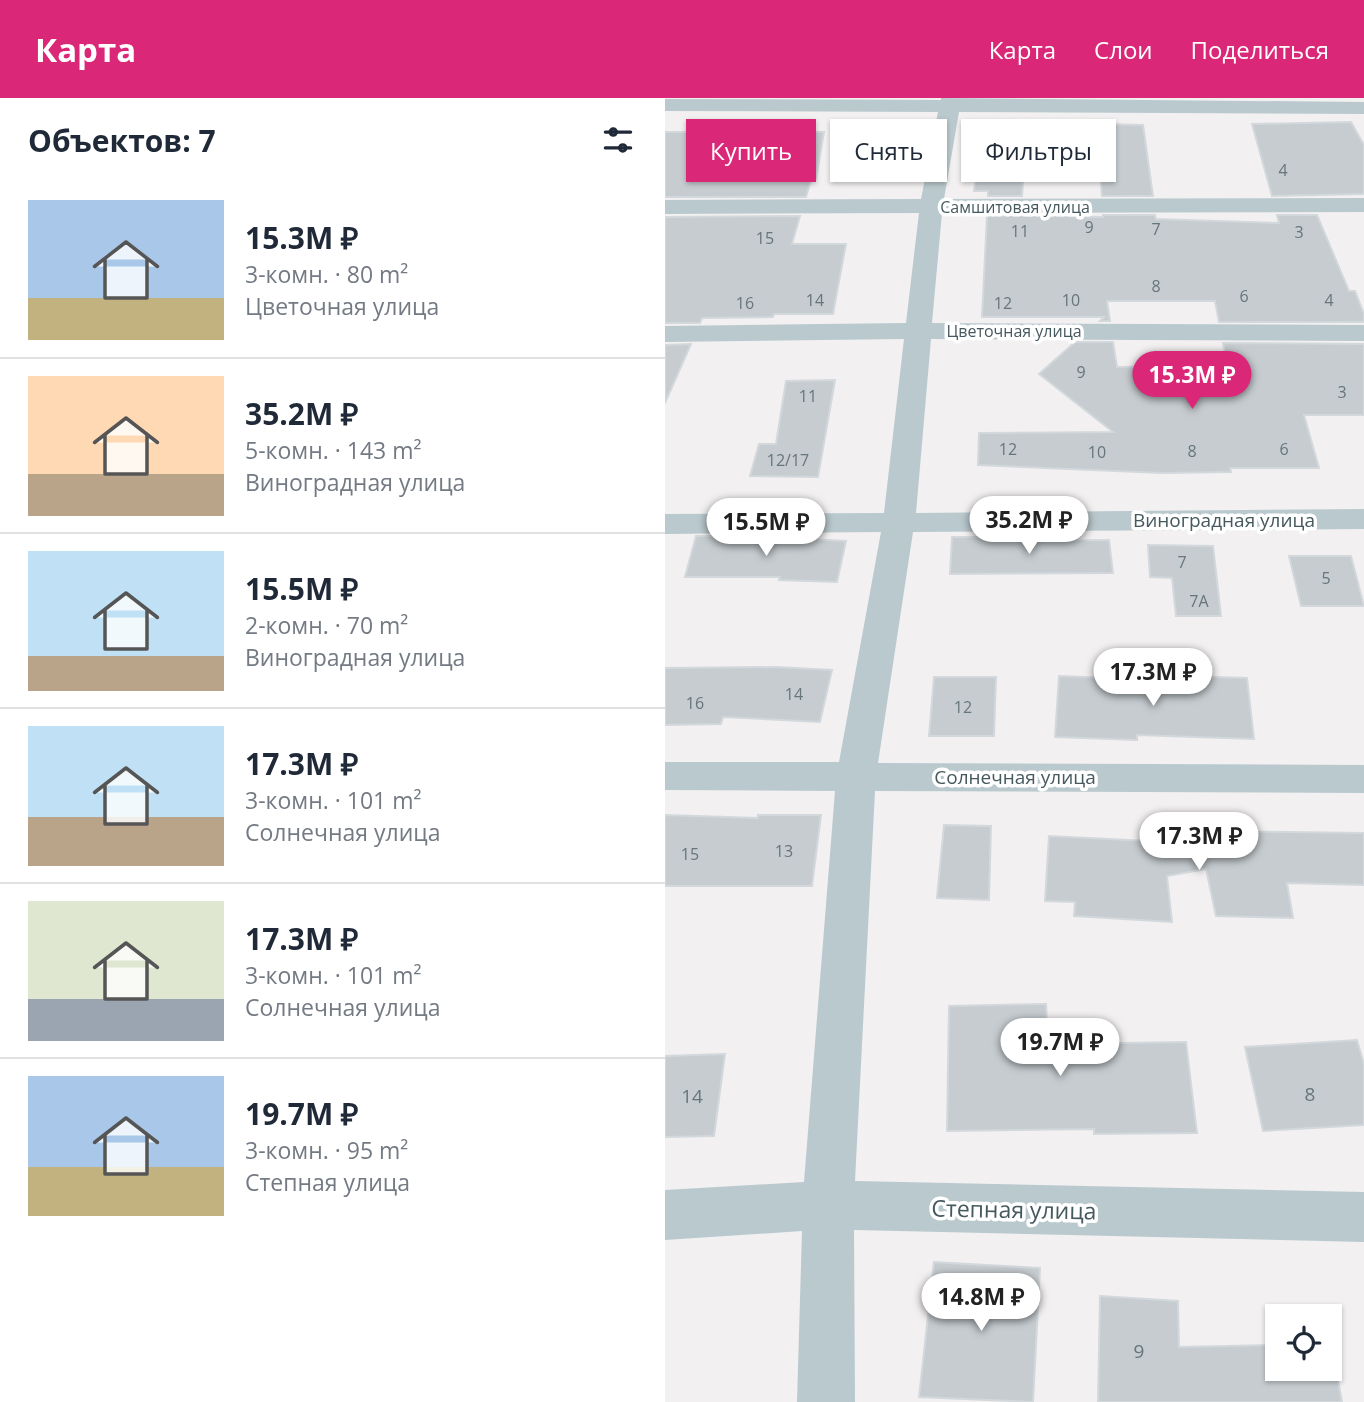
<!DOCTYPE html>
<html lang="ru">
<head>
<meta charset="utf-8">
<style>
	:root { --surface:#fff; --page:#f6f6f7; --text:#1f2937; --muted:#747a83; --line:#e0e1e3; --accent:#db2777 }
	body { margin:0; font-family:"Open Sans",sans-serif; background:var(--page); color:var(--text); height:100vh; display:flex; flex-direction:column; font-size:26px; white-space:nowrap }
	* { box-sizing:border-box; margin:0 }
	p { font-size:23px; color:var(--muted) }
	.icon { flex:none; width:38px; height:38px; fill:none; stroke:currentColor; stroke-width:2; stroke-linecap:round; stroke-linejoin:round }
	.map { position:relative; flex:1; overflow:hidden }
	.details { display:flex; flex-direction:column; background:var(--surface); width:665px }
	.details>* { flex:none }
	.top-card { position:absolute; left:21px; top:21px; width:572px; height:63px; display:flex; gap:14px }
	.controls { position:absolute; left:600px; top:1206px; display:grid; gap:14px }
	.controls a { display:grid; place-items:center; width:77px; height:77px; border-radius:0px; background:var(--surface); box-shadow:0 2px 5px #0004; font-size:35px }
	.price { position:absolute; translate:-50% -60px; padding:0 16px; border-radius:24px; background:#fff; color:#222; font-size:23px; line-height:46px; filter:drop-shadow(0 2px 4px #0008) }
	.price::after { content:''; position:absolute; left:50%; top:42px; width:21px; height:16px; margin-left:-10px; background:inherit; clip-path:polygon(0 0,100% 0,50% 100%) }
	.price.active { background:var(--accent); color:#fff }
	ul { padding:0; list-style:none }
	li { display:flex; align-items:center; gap:21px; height:175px; padding:0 28px }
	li+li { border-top:2px solid var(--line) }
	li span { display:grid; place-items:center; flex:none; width:196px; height:140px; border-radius:0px; color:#555 }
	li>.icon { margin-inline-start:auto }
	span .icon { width:84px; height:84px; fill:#fffc; stroke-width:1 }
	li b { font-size:30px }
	h2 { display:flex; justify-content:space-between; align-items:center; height:84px; padding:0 28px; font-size:30px }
	.tag { padding:0 24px; border-radius:0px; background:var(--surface); box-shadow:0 2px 5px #0004; font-size:24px; line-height:63px }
	.tag.active { background:var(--accent); color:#fff }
	header { display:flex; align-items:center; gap:42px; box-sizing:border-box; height:98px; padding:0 35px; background:var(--accent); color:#fff }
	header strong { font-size:33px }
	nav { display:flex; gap:38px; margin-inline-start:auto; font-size:24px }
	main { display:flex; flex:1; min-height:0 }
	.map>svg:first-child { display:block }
	.building { fill:#c6ccd0; stroke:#d3d8dc; stroke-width:2 }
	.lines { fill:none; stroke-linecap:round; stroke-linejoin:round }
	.minor { fill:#bac9ce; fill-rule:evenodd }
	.labels { text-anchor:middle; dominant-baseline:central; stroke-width:7; stroke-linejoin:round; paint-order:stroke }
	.number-label { font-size:16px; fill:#66767b }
	.far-street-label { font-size:16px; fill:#46595f; stroke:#fff }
	.street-label { font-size:19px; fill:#46595f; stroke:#fff }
	.near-number-label { font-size:19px; fill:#66767b }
	.near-street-label { font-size:23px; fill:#46595f; stroke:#fff }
</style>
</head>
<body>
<header>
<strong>Карта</strong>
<nav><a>Карта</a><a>Слои</a><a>Поделиться</a></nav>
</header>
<main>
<section class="details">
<h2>Объектов: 7<svg class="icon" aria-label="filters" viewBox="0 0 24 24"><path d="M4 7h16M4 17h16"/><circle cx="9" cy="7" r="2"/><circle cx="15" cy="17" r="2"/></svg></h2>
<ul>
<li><span style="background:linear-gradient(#a9c7e8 70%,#c2b280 0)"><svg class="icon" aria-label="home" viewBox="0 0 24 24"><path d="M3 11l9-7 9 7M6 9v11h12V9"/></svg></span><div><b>15.3M ₽</b><p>3-комн. · 80 m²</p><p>Цветочная улица</p></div></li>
<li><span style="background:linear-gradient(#ffd9b3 70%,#b9a48a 0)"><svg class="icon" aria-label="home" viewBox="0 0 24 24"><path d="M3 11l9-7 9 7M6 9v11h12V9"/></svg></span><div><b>35.2M ₽</b><p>5-комн. · 143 m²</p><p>Виноградная улица</p></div></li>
<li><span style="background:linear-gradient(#bfe0f5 75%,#b9a48a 0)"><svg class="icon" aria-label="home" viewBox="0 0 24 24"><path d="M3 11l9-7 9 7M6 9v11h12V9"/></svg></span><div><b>15.5M ₽</b><p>2-комн. · 70 m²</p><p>Виноградная улица</p></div></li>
<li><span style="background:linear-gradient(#bfe0f5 65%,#b9a48a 0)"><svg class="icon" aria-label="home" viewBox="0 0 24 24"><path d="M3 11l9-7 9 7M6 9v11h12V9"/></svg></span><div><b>17.3M ₽</b><p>3-комн. · 101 m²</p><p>Солнечная улица</p></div></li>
<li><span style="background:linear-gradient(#dfe7d0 70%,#9aa5b1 0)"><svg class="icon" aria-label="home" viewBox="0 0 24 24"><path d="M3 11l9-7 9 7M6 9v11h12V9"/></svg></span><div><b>17.3M ₽</b><p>3-комн. · 101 m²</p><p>Солнечная улица</p></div></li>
<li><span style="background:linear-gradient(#a9c7e8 65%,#c2b280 0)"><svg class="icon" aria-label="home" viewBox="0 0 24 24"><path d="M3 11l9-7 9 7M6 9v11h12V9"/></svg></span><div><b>19.7M ₽</b><p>3-комн. · 95 m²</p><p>Степная улица</p></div></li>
</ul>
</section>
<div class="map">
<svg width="699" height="1304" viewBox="0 0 699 1304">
	<rect width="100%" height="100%" fill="#f2f0f0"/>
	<g class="building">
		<polygon points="318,22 357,23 354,71 359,71 357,98 323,98 323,93 309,93"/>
		<polygon points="686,24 699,47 699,96 607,98 587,26"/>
		<polygon points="435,26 478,27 488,98 437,98 435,73 439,73"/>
		<polygon points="0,34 159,34 151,81 146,82 141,99 0,99"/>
		<polygon points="356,117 438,119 438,117 490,117 491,121 614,125 612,117 652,117 684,193 690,193 699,216 699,224 554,224 550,203 442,203 445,223 435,223 439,219 317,219 322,118"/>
		<polygon points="135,118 127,146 181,146 168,216 109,216 108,219 37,220 35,225 0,225 0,119"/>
		<polygon points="410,244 448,244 452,269 563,268 558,245 699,246 699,317 639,317 654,370 565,370 566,374 497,375 313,367 314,335 448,334 374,276"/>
		<polygon points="26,246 0,305 0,247"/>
		<polygon points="170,282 153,379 85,378 94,346 111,346 121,283"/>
		<polygon points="31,438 87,438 181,443 172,484 114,482 115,479 20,479"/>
		<polygon points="287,439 353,439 353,443 444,442 448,475 285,476"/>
		<polygon points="483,447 548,448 556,518 511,518 507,480 485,479"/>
		<polygon points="624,458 686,458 699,508 636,508"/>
		<polygon points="111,569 167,572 155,624 58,619 56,626 0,627 0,570"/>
		<polygon points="394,578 521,583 520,578 582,580 589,641 472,637 472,642 390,639"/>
		<polygon points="269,579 331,579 329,638 264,638"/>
		<polygon points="0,717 93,720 93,717 156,717 147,788 0,788"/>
		<polygon points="279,727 326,728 324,802 272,800"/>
		<polygon points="541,733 699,735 699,787 622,785 628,820 551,818 541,771 502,778 507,824 409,818 410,804 380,803 384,738 543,746"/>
		<polygon points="381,906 383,946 521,944 532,1035 429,1036 429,1031 282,1033 284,908"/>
		<polygon points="692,942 699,966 699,1027 598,1033 580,949"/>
		<polygon points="60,956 49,1038 0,1039 0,958"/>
		<polygon points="269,1164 375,1170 368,1304 254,1299"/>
		<polygon points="435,1198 513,1203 514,1249 612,1247 612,1270 665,1270 666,1245 677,1304 433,1304"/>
	</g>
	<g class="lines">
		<polygon class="minor" points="276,0 699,4 699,16 294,14 279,101 699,100 699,114 277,115 267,225 699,227 699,243 266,241 251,415 699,411 699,431 248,434 213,665 699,667 699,695 210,693 190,1083 699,1094 699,1144 189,1132 190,1304 132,1304 137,1133 0,1142 0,1092 139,1084 170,693 0,692 0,664 174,664 216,434 0,436 0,416 219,415 239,241 0,244 0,228 241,225 254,115 0,116 0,102 256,101 273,14 0,13 0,1 276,2"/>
	</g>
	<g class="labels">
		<g class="number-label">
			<text x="618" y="72">4</text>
			<text x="424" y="129">9</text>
			<text x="491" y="131">7</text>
			<text x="355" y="133">11</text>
			<text x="634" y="134">3</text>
			<text x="100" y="140">15</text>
			<text x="491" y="188">8</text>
			<text x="579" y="198">6</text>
			<text x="150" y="202">14</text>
			<text x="406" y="202">10</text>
			<text x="664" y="202">4</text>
			<text x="80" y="205">16</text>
			<text x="338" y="205">12</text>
			<text x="416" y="274">9</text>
			<text x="677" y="294">3</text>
			<text x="143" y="298">11</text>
			<text x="343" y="351">12</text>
			<text x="619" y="351">6</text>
			<text x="527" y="353">8</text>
			<text x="432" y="354">10</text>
			<text x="123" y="362">12/17</text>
			<text x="517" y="464">7</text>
			<text x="661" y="480">5</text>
			<text x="534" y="503">7А</text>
			<text x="129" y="596">14</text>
			<text x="30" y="605">16</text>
			<text x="298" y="609">12</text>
			<text x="119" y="753">13</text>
			<text x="25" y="756">15</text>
		</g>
		<g class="far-street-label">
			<text x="350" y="109">Самшитовая улица</text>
			<text x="349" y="233">Цветочная улица</text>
		</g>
		<g class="street-label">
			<text x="559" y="422">Виноградная улица</text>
			<text x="350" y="679">Солнечная улица</text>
		</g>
		<g class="near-number-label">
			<text x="645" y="996">8</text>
			<text x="27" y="998">14</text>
			<text x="474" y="1253">9</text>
		</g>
		<g class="near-street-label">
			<text transform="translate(349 1111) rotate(1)">Степная улица</text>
		</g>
	</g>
</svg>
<div class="controls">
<a><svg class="icon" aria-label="locate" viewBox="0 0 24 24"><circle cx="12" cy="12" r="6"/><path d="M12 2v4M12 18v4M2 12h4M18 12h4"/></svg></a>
</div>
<b class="price active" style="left:527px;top:313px">15.3M ₽</b>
<b class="price" style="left:364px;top:458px">35.2M ₽</b>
<b class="price" style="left:101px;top:460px">15.5M ₽</b>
<b class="price" style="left:488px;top:610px">17.3M ₽</b>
<b class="price" style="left:534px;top:774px">17.3M ₽</b>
<b class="price" style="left:395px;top:980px">19.7M ₽</b>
<b class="price" style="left:316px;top:1235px">14.8M ₽</b>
<div class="top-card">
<a class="tag active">Купить</a>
<a class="tag">Снять</a>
<a class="tag">Фильтры</a>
</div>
</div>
</main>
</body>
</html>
